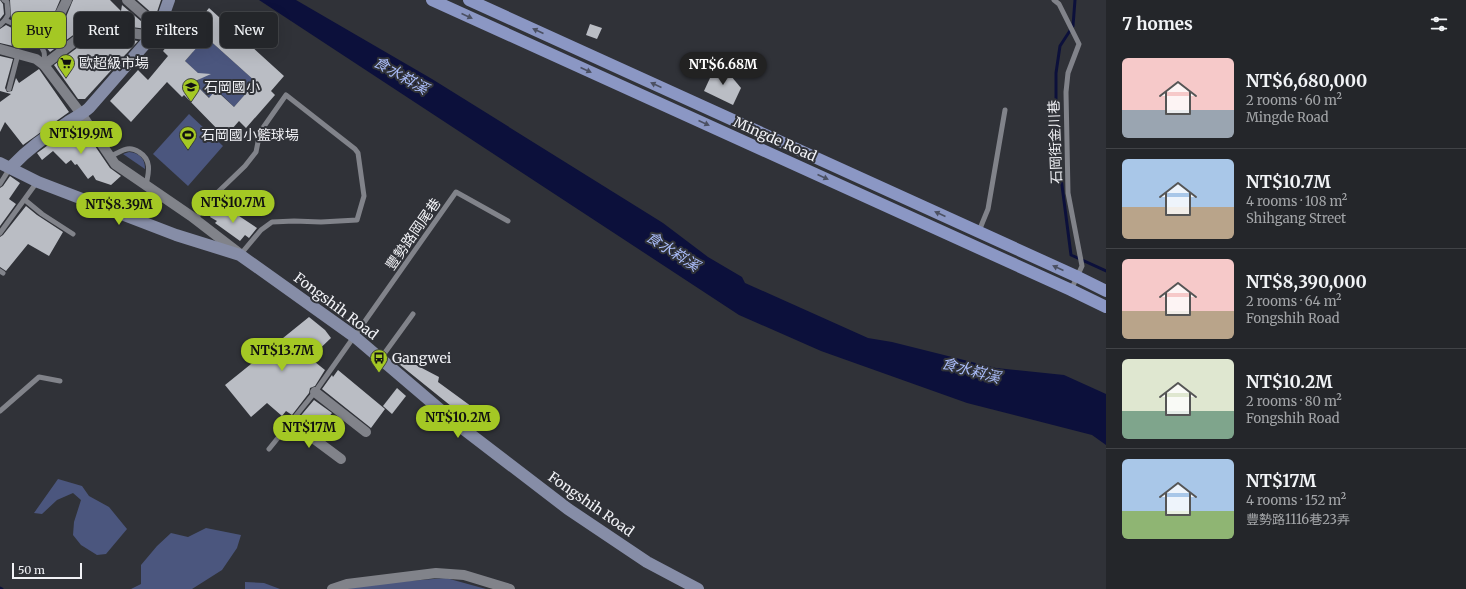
<!DOCTYPE html>
<html lang="en">
<head>
<meta charset="utf-8">
<style>
	:root { --surface:#24262a; --page:#303236; --text:#f1f3f6; --muted:#a3a5a8; --line:#414347; --accent:#a4c824 }
	body { margin:0; font-family:Merriweather,"Noto Sans TC",serif; background:var(--page); color:var(--text); height:100vh; display:flex; flex-direction:column; font-size:15px; white-space:nowrap }
	* { box-sizing:border-box; margin:0 }
	p { font-size:13px; color:var(--muted) }
	.icon { flex:none; width:22px; height:22px; fill:none; stroke:currentColor; stroke-width:2; stroke-linecap:round; stroke-linejoin:round }
	.map { position:relative; flex:1; overflow:hidden }
	.drawer { display:flex; flex-direction:column; background:var(--surface); width:360px }
	.drawer>* { flex:none }
	.hud { position:absolute; left:12px; top:12px; width:380px; height:36px; display:flex; gap:8px }
	.scale { position:absolute; left:12px; bottom:10px; width:70px; box-sizing:border-box; padding-left:4px; border:2px solid #f1f2f6; border-top:0; font-size:11px; line-height:14px; white-space:nowrap; color:#f1f2f6; -webkit-text-stroke:3px #303238; paint-order:stroke }
	.price { position:absolute; translate:-50% -34px; padding:0 9px; border-radius:14px; background:var(--accent); color:#111; font-size:13px; line-height:26px; filter:drop-shadow(0 1px 2px #0008) }
	.price::after { content:''; position:absolute; left:50%; top:24px; width:12px; height:9px; margin-left:-6px; background:inherit; clip-path:polygon(0 0,100% 0,50% 100%) }
	.price.selected { background:#222; color:#fff }
	ul { padding:0; list-style:none }
	li { display:flex; align-items:center; gap:12px; height:100px; padding:0 16px }
	li+li { border-top:1px solid var(--line) }
	li span { display:grid; place-items:center; flex:none; width:112px; height:80px; border-radius:6px; color:#555 }
	li>.icon { margin-inline-start:auto }
	span .icon { width:48px; height:48px; fill:#fffc; stroke-width:1 }
	li b { font-size:17px }
	h2 { display:flex; justify-content:space-between; align-items:center; height:48px; padding:0 16px; font-size:17px }
	.chip { padding:0 14px; border-radius:6px; background:var(--surface); box-shadow:0 4px 16px #0002,0 0 0 1px var(--line); font-size:14px; line-height:36px }
	.chip.selected { background:var(--accent); color:#111 }
	main { display:flex; flex:1; min-height:0 }
	.map>svg:first-child { display:block }
	.green { fill:#4b567e }
	.water { fill:#0c103b }
	.lines { fill:none; stroke-linecap:round; stroke-linejoin:round }
	.stream { stroke:#0c103b; stroke-width:3 }
	.building { fill:#babdc4; fill-rule:evenodd }
	.lane { stroke:#81838a; stroke-width:5 }
	.street { stroke:#81838a; stroke-width:10 }
	.secondary { stroke:#868da7; stroke-width:12 }
	.primary { stroke:#8b97c4; stroke-width:12 }
	.oneway { fill:#4b5062 }
	.labels { text-anchor:middle; dominant-baseline:central; stroke-width:4; stroke-linejoin:round; paint-order:stroke }
	.poi-label { font-size:14px; fill:#f1f2f6; stroke:#303238; text-anchor:start }
	.street-label { font-size:14px; fill:#f1f2f6; stroke:#303238 }
	.water-label { font-size:15px; font-style:italic; fill:#aabcf9; stroke:#303238 }
</style>
</head>
<body>
<main>
<div class="map">
<svg width="1106" height="589" viewBox="0 0 1106 589">
	<rect width="100%" height="100%" fill="#303238"/>
	<g class="green">
		<polygon points="206,37 256,82 234,107 218,91 210,98 194,83 202,77 185,61 193,52 191,49"/>
		<polygon points="189,114 223,146 188,186 153,154"/>
		<path d="M129 152C139 153 145 158 145 169L123 154Z"/>
		<polygon points="58,479 82,486 89,496 109,507 127,529 106,554 97,555 81,545 73,535 74,522 81,500 73,493 57,500 42,514 34,513"/>
		<polygon points="206,528 241,535 237,548 222,570 192,589 131,589 141,584 141,565 157,546 171,533 188,537"/>
		<polygon points="446,578 486,589 342,589 396,582"/>
		<polygon points="245,582 264,583 280,589 245,589"/>
	</g>
	<polygon class="water" points="259,0 296,0 432,79 663,223 708,257 742,277 745,283 868,338 892,342 996,368 1064,375 1106,394 1106,445 1092,435 967,403 821,351 739,315"/>
	<g class="lines">
		<g class="stream">
			<polyline points="1075,0 1073,26 1060,46 1056,73 1056,139 1071,255 1106,271"/>
			<polyline points="0,588 2,589"/>
		</g>
	</g>
	<g class="building">
		<polygon points="0,0 3,4 4,14 0,19"/>
		<polygon points="10,0 60,0 54,14 55,18 60,20 66,17 73,0 110,0 121,11 122,5 148,27 147,29 108,24 76,33 50,52 35,34 11,18"/>
		<polygon points="137,0 161,0 157,12 154,15"/>
		<path d="M209 8 284 76 271 91 275 95 246 128 239 121 225 137 184 95 182 97 167 82 131 122 110 101 138 70 148 80 168 56 163 51 176 35 192 18 197 23ZM206 37 256 82 234 107 220 94 218 87 209 98 193 82 211 74 198 73 185 61Z"/>
		<polygon points="590,24 602,28 597,39 586,35"/>
		<polygon points="6,25 20,32 16,35 26,49 0,43 0,29"/>
		<polygon points="111,37 138,41 85,99 78,99 54,65 81,45"/>
		<polygon points="0,56 13,59 5,88 7,92 12,91 16,78 19,83 39,69 69,112 23,145 5,122 0,132 0,102 11,94 0,91"/>
		<polygon points="716,65 726,70 741,88 733,105 704,91"/>
		<polygon points="75,126 82,127 110,168 121,176 111,185 96,180 93,175 88,179 77,164 75,165 71,160 66,164 53,151 42,160 37,153"/>
		<polygon points="10,176 20,183 9,199 16,204 0,226 0,188 3,186"/>
		<polygon points="26,206 37,215 63,232 49,256 28,244 6,271 0,267 0,237 3,235"/>
		<polygon points="216,206 229,213 230,210 257,228 249,238 245,235 240,241 215,223 217,221 210,217"/>
		<polygon points="309,317 325,330 331,338 310,358 325,370 315,386 310,388 309,393 292,415 286,411 282,416 267,403 251,417 225,385"/>
		<polygon points="397,355 439,377 438,382 490,420 482,431 394,360"/>
		<polygon points="338,370 385,409 371,428 322,389 332,375 333,377"/>
		<polygon points="397,388 406,396 392,414 383,406"/>
		<polygon points="314,400 332,413 328,418 325,416 314,431 298,419"/>
	</g>
	<g class="lines">
		<g class="lane">
			<polyline points="4,0 7,2 8,15 5,20"/>
			<polyline points="1054,0 1059,4 1079,44 1068,73 1066,92 1068,193 1082,266 1071,290"/>
			<path d="M0 25 5 20C19 26 38 37 44 52 45 56 44 61 44 65"/>
			<polyline points="9,89 18,54"/>
			<path d="M110 157C115 154 122 150 127 149 131 148 136 150 139 152 152 160 149 172 146 185"/>
			<polyline points="0,184 10,168"/>
			<polyline points="25,200 42,214 73,234"/>
			<polyline points="195,219 218,192 245,166 256,152 260,132 286,95 355,149 358,153 364,196 357,220 321,222 294,221 272,222 261,230 240,255"/>
			<polyline points="979,231 988,209 1005,110"/>
			<polyline points="0,233 37,182"/>
			<polyline points="0,271 3,273"/>
			<polyline points="381,358 413,314"/>
			<polyline points="0,411 39,377 60,381"/>
			<polyline points="269,449 315,392 456,192 508,221"/>
		</g>
		<g class="street">
			<polyline points="127,0 159,28"/>
			<polyline points="60,14 67,0"/>
			<polyline points="0,49 36,59 44,65 82,115 115,164 191,216 239,253"/>
			<polyline points="44,65 78,39 96,34 101,34 110,30 152,36"/>
			<polyline points="315,392 366,432"/>
			<polyline points="290,421 341,459"/>
			<polyline points="332,589 347,584 436,573 464,575 510,589"/>
		</g>
		<g class="secondary">
			<polyline points="0,163 38,182 176,235 240,255 355,337 457,424 568,509 647,562 698,589"/>
			<path d="M11 167C29 148 44 138 65 124 73 118 81 115 89 108L159 28 169 0"/>
		</g>
		<g class="primary">
			<polyline points="432,0 1071,290 1106,307"/>
			<polyline points="469,0 1078,277 1106,291"/>
		</g>
	</g>
	<defs><path id="oneway-solid" d="M-6-.8H1V-3.2L6.5 0L1 3.2V.8H-6Z"/></defs>
	<g class="oneway">
		<use href="#oneway-solid" transform="translate(467 16) rotate(24)"/>
		<use href="#oneway-solid" transform="translate(538 31) rotate(-156)"/>
		<use href="#oneway-solid" transform="translate(586 70) rotate(24)"/>
		<use href="#oneway-solid" transform="translate(656 85) rotate(-156)"/>
		<use href="#oneway-solid" transform="translate(704 123) rotate(24)"/>
		<use href="#oneway-solid" transform="translate(823 177) rotate(24)"/>
		<use href="#oneway-solid" transform="translate(940 214) rotate(-156)"/>
		<use href="#oneway-solid" transform="translate(1058 268) rotate(-156)"/>
	</g>
	<defs>
		<g id="supermarket-pin" transform="scale(0.9)"><path d="M0 17L-7.5 6A9.5 9.5 0 1 1 7.5 6Z" fill="#a4c824" stroke="#303238"/><path d="M-6-5.5h2.5l.6 2H6L4.5 2H-2.5L-4.4-4H-6ZM-1.5 3.2a1.3 1.3 0 1 0 .1 0ZM3 3.2a1.3 1.3 0 1 0 .1 0Z" fill="#111"/></g>
		<g id="school-pin" transform="scale(0.9)"><path d="M0 17L-7.5 6A9.5 9.5 0 1 1 7.5 6Z" fill="#a4c824" stroke="#303238"/><path d="M0-5L7-2L0 1L-7-2ZM-4 1L0 2.5L4 1V4Q0 6-4 4Z" fill="#111"/></g>
		<g id="stadium-pin" transform="scale(0.9)"><path d="M0 17L-7.5 6A9.5 9.5 0 1 1 7.5 6Z" fill="#a4c824" stroke="#303238"/><path d="M0-5a6.5 5 0 1 0 0 10a6.5 5 0 1 0 0-10ZM-3.5-1.8h7v3.6h-7Z" fill="#111"/></g>
		<g id="bus-pin" transform="scale(0.9)"><path d="M0 17L-7.5 6A9.5 9.5 0 1 1 7.5 6Z" fill="#a4c824" stroke="#303238"/><path d="M-5-6H5V4H4V6H2V4H-2V6H-4V4H-5ZM-3.5-4V0h7V-4ZM-3.5 1.2v1.5H-2V1.2ZM2 1.2v1.5H3.5V1.2Z" fill="#111"/></g>
	</defs>
	<g fill-rule="evenodd">
		<use href="#supermarket-pin" x="66" y="63"/>
		<use href="#school-pin" x="191" y="87"/>
		<use href="#stadium-pin" x="188" y="135"/>
		<use href="#bus-pin" x="379" y="358"/>
	</g>
	<g class="labels">
		<g class="poi-label">
			<text x="79" y="63">歐超級市場</text>
			<text x="204" y="87">石岡國小</text>
			<text x="201" y="135">石岡國小籃球場</text>
			<text x="392" y="358">Gangwei</text>
		</g>
		<g class="street-label">
			<text transform="translate(775 139) rotate(24)">Mingde Road</text>
			<text transform="translate(1055 142) rotate(-92)">石岡街金川巷</text>
			<text transform="translate(413 234) rotate(-55)">豐勢路岡尾巷</text>
			<text transform="translate(336 306) rotate(37)">Fongshih Road</text>
			<text transform="translate(591 504) rotate(35)">Fongshih Road</text>
		</g>
		<g class="water-label">
			<text transform="translate(401 75) rotate(30)">食水嵙溪</text>
			<text transform="translate(673 251) rotate(33)">食水嵙溪</text>
			<text transform="translate(971 370) rotate(15)">食水嵙溪</text>
		</g>
	</g>
</svg>
<div class="scale">50 m</div>
<b class="price selected" style="left:723px;top:86px">NT$6.68M</b>
<b class="price" style="left:81px;top:155px">NT$19.9M</b>
<b class="price" style="left:233px;top:224px">NT$10.7M</b>
<b class="price" style="left:119px;top:226px">NT$8.39M</b>
<b class="price" style="left:282px;top:372px">NT$13.7M</b>
<b class="price" style="left:458px;top:439px">NT$10.2M</b>
<b class="price" style="left:309px;top:449px">NT$17M</b>
<div class="hud">
<a class="chip selected">Buy</a>
<a class="chip">Rent</a>
<a class="chip">Filters</a>
<a class="chip">New</a>
</div>
</div>
<section class="drawer">
<h2>7 homes<svg class="icon" aria-label="filters" viewBox="0 0 24 24"><path d="M4 7h16M4 17h16"/><circle cx="9" cy="7" r="2"/><circle cx="15" cy="17" r="2"/></svg></h2>
<ul>
<li><span style="background:linear-gradient(#f6c9c9 65%,#9aa5b1 0)"><svg class="icon" aria-label="home" viewBox="0 0 24 24"><path d="M3 11l9-7 9 7M6 9v11h12V9"/></svg></span><div><b>NT$6,680,000</b><p>2 rooms · 60 m²</p><p>Mingde Road</p></div></li>
<li><span style="background:linear-gradient(#a9c7e8 60%,#b9a48a 0)"><svg class="icon" aria-label="home" viewBox="0 0 24 24"><path d="M3 11l9-7 9 7M6 9v11h12V9"/></svg></span><div><b>NT$10.7M</b><p>4 rooms · 108 m²</p><p>Shihgang Street</p></div></li>
<li><span style="background:linear-gradient(#f6c9c9 65%,#b9a48a 0)"><svg class="icon" aria-label="home" viewBox="0 0 24 24"><path d="M3 11l9-7 9 7M6 9v11h12V9"/></svg></span><div><b>NT$8,390,000</b><p>2 rooms · 64 m²</p><p>Fongshih Road</p></div></li>
<li><span style="background:linear-gradient(#dfe7d0 65%,#7fa58c 0)"><svg class="icon" aria-label="home" viewBox="0 0 24 24"><path d="M3 11l9-7 9 7M6 9v11h12V9"/></svg></span><div><b>NT$10.2M</b><p>2 rooms · 80 m²</p><p>Fongshih Road</p></div></li>
<li><span style="background:linear-gradient(#a9c7e8 65%,#8fb573 0)"><svg class="icon" aria-label="home" viewBox="0 0 24 24"><path d="M3 11l9-7 9 7M6 9v11h12V9"/></svg></span><div><b>NT$17M</b><p>4 rooms · 152 m²</p><p>豐勢路1116巷23弄</p></div></li>
</ul>
</section>
</main>
</body>
</html>
